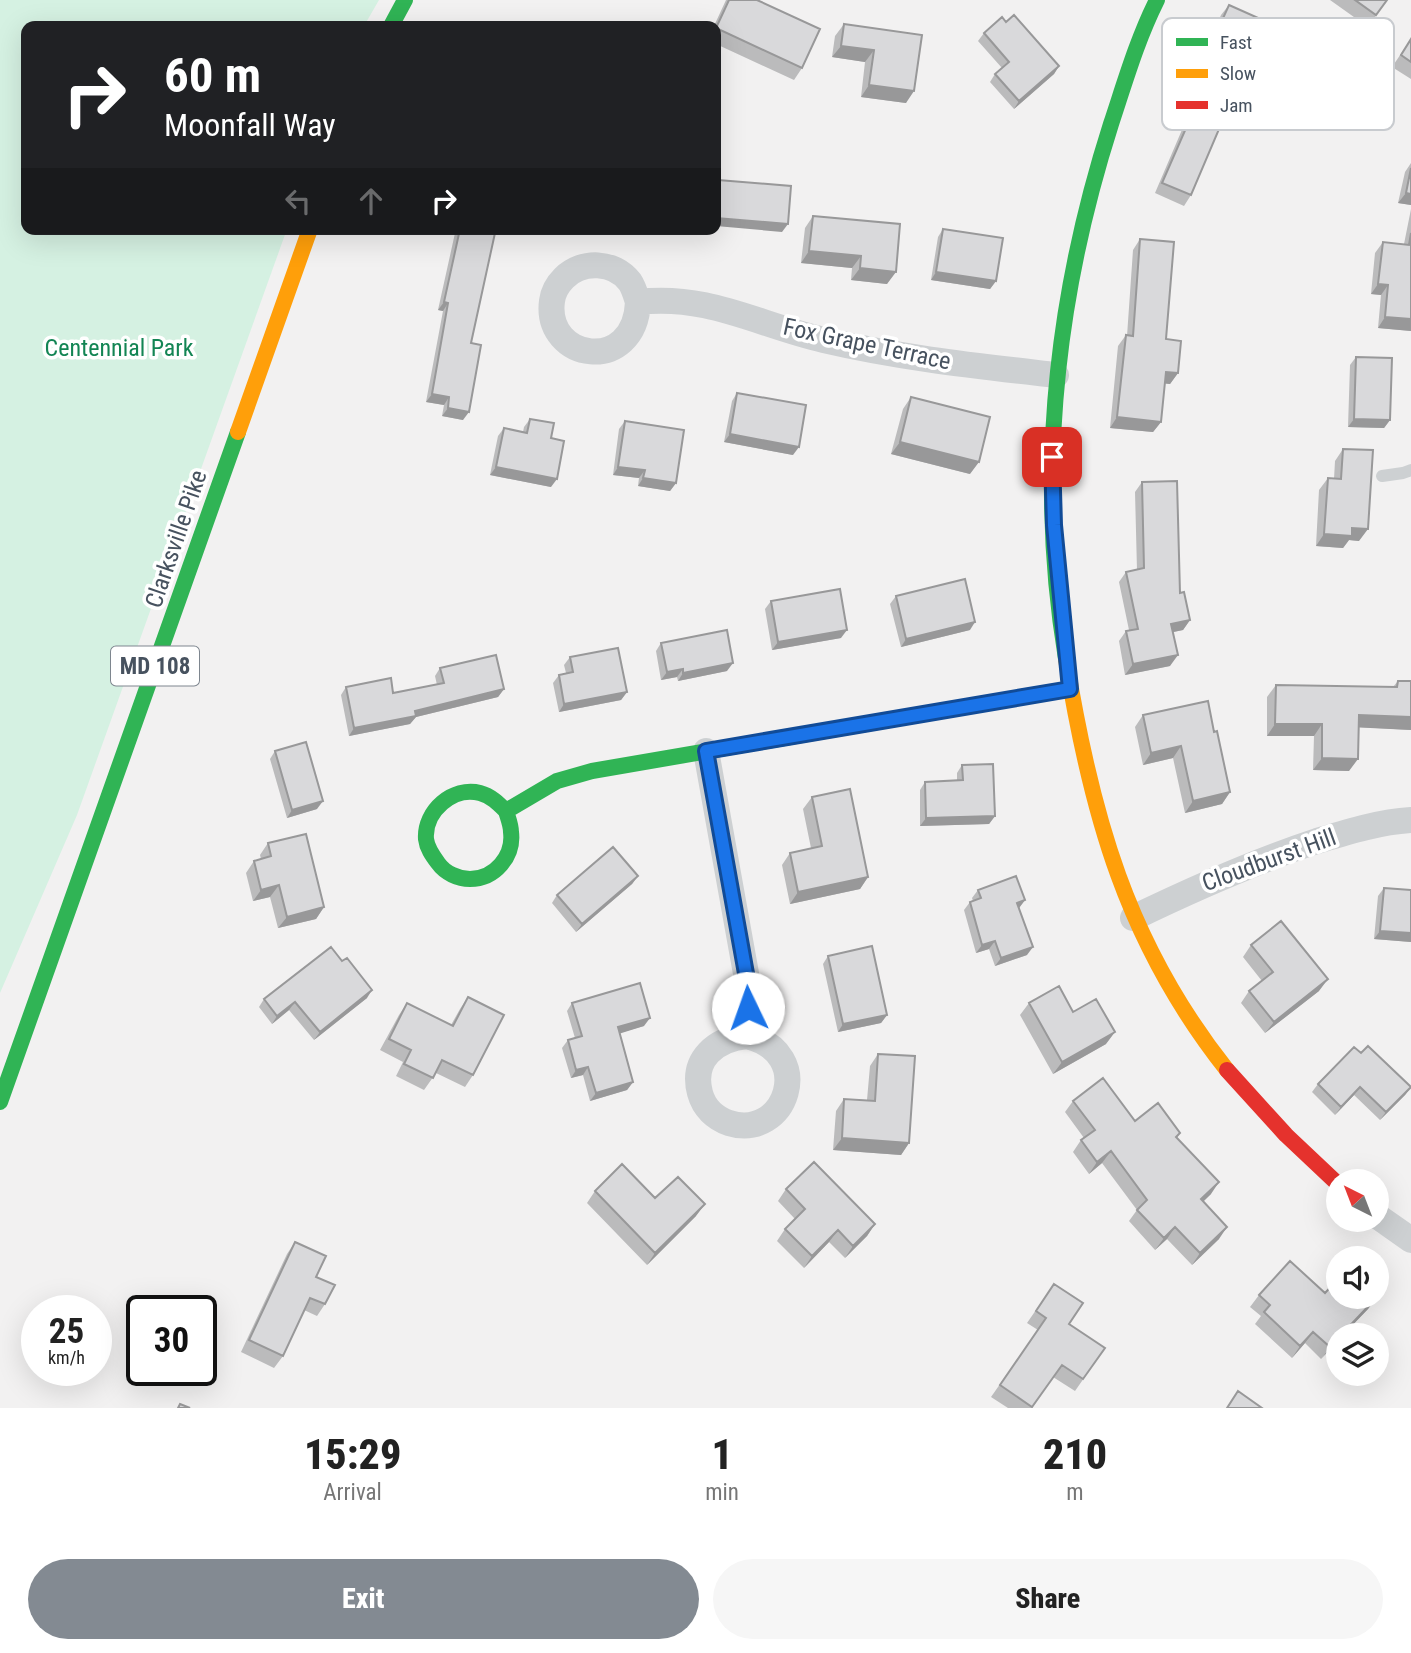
<!DOCTYPE html>
<style>
:root{--surface:#fff;--page:#f6f6f6;--text:#222;--muted:#767676;--accent:#838a92}
body{margin:0;font-family:"Roboto Condensed",sans-serif;background:var(--page);color:var(--text);height:100vh;display:flex;flex-direction:column;font-size:26px;white-space:nowrap}
*{box-sizing:border-box;margin:0}
p{font-size:23px;color:var(--muted)}
.icon{flex:none;width:38px;height:38px;fill:none;stroke:currentColor;stroke-width:2;stroke-linecap:round;stroke-linejoin:round}
.map{position:relative;height:1408px;overflow:hidden}
.drawer{display:flex;flex-direction:column;background:var(--surface);flex:1}
.drawer>*{flex:none}
.banner{position:absolute;left:21px;top:21px;width:700px;height:214px;border-radius:14px;box-shadow:0 7px 28px #0002;background:#202124;color:#fff;overflow:hidden}
.needle{width:46px;rotate:318deg}
.buttons{position:absolute;left:1326px;top:1169px;display:grid;gap:14px}
.buttons a{display:grid;place-items:center;width:63px;height:63px;border-radius:50%;background:var(--surface);box-shadow:0 7px 28px #0002;font-size:35px}
.speed{position:absolute;left:21px;top:1295px;display:flex;gap:14px;font-size:35px;font-weight:700;text-align:center}
.speed>*{display:grid;place-content:center;width:91px;height:91px;border-radius:50%;background:var(--surface);box-shadow:0 7px 28px #0002;line-height:1}
.speed small{font-size:18px;font-weight:400}
.speed .limit{border:4px solid #111;border-radius:10px;background:#fff;color:#111}
.pin{position:absolute;display:grid;place-items:center;width:60px;height:60px;color:#fff;margin:-30px;border-radius:14px;box-shadow:0 4px 10px #0006}
.me{position:absolute;width:77px;margin:-38px;rotate:357deg;stroke-linejoin:round;filter:drop-shadow(0 0 5px #0008)}
.turn{display:flex;align-items:center;gap:24px;height:147px;padding:0 28px;font-size:32px}
.turn .icon{width:91px;height:91px;stroke-width:2.5}
.turn b{display:block;font-size:49px;line-height:60px}
.lanes{display:flex;align-items:center;height:66px;padding:0 28px;background:#0003;justify-content:center;gap:35px;direction:ltr}
.lanes .off{opacity:.35}
.eta{display:flex;justify-content:space-evenly;align-items:center;height:119px;text-align:center}
.eta b{font-size:42px;font-weight:800;line-height:49px}
.button{display:flex;gap:14px;margin-top:auto;padding:14px 28px}
.button a{flex:1;height:80px;border-radius:42px;background:var(--accent);color:#fff;font-size:28px;font-weight:800;line-height:80px;text-align:center}
.button a+a{background:var(--page);color:var(--text)}
.map>svg:first-child{display:block}
.green{fill:#d5f1e2}
.lines{fill:none;stroke-linecap:round;stroke-linejoin:round}
.lane{stroke:#cdd0d2;stroke-width:12}
.street{stroke:#cdd0d2;stroke-width:26}
.fast{stroke:#30b455;stroke-width:16}
.slow{stroke:#ff9f0a;stroke-width:16}
.jam{stroke:#e5322d;stroke-width:16}
.wall{fill:#bbbbbc}
.shaded-wall{fill:#989899}
.building{fill:#d9d9db;stroke:#989899;stroke-width:2}
.route-casing{stroke:#114b97;stroke-width:18}
.route{stroke:#1a73e8;stroke-width:12}
.labels{text-anchor:middle;stroke-width:7;stroke-linejoin:round;paint-order:stroke}
.shield{fill:#fff;stroke:#7e868f;stroke-width:2}
.shield-label{font-size:23px;font-weight:bold;fill:#47525f}
.street-label{font-size:24px;fill:#47525f;stroke:#fff}
.park-label{font-size:24px;fill:#138554;stroke:#fff}
.key{fill:#fff;stroke:#c8cbcf;stroke-width:2}
.key-label{font-size:19px;fill:#47525f}
</style>
<div class="map">
<svg width="1411" height="1408" viewBox="0 0 1411 1408">
<rect width="100%" height="100%" fill="#f2f1f1"/>
<path class="green" d="M0,0h379l-15,26h-338v203h261l-210,586 -77,178z"/>
<g class="lines">
<path class="lane" d="M1382,476l21,-3 8,-3"/>
<path class="street" d="M638,302c-3,73 -94,59 -86,-1 1,-8 6,-17 12,-23 18,-18 50,-17 66,4 4,6 6,14 8,20 72,-8 120,23 186,38 77,18 154,26 232,35
M706,751l41,228v57c-31,3 -56,23 -47,57 4,15 15,25 29,30 57,18 88,-70 18,-87
M1133,918c60,-29 120,-56 184,-77 30,-9 62,-19 94,-21
M1377,1216l34,24"/>
<path class="fast" d="M391,26l14,-26
M1066,659c-30,-182 -11,-360 45,-535 14,-42 26,-84 46,-124
M506,811c2,7 5,14 5,21 3,24 -16,47 -41,47 -12,0 -25,-6 -32,-16 -6,-8 -11,-15 -12,-24 -2,-28 27,-53 54,-46 11,3 18,10 26,18l51,-30 35,-10 198,-34
M0,1102l238,-670"/>
<path class="slow" d="M238,432l72,-203
M1066,659c25,155 61,285 161,411
M790,737l280,-48"/>
<path class="jam" d="M1227,1070l59,65 53,50"/>
</g>
<path class="wall" d="M726,0h31l45,68 -8,12 -78,-36v-18h-2z
M1330,0h57l-19,27z
M1229,5l-38,190 -7,11 -29,-13 38,-89 -9,-4 37,-85z
M1006,22l53,44 -5,8 -40,35 -24,-27 5,-8 7,-6 -24,-27 6,-8z
M844,24l78,11 -16,68 -45,-6 4,-35 -33,-5 3,-21z
M1411,39v40l-19,-12z
M1411,163v42l-13,-2 7,-31z
M1411,209v122l-33,-3 3,-33 -10,-1 4,-41 8,-11 21,2z
M813,216l87,8 -13,60 -36,-4 1,-12 -51,-5 4,-35z
M458,229h21l-8,114 -8,77 -21,-4 2,-11 -18,-3 17,-91 -5,-1 17,-77z
M943,229l53,52 -6,8 -59,-9 7,-43z
M1140,239l26,100 12,34 -8,11 -5,-1 -4,39 -8,10 -43,-4 8,-82 8,-11 1,1 6,-86z
M1356,357l34,63 -6,8 -36,-1 2,-62z
M737,393l56,62 -69,-13 8,-41z
M911,397l59,77 -79,-20 12,-45z
M530,419l21,19v49l-61,-12 8,-39 6,-8 19,4 1,-5z
M625,421l51,62 -6,8 -32,-5 1,-8 -26,-3 6,-46z
M1343,449l16,92 -10,-1 -6,8 -27,-2 3,-56 9,-12 6,1 1,-18z
M1142,482l48,138 -7,10 -10,2 -3,34 -45,9 -6,-34 7,-10 3,-1 -10,-48 7,-10 11,-2 -2,-78z
M896,596l74,34 -69,17 -11,-43z
M771,601l70,37 -69,12 -7,-41z
M661,643l66,28 -49,10 -1,-4 -16,3 -5,-29z
M570,657l57,35 -6,8 -62,12 -6,-29 6,-8 7,-2 -2,-8z
M440,668l64,21 -6,8 -82,20 -6,7 -61,12 -8,-41 5,-8 47,6 44,-8 -2,-9z
M1398,681l13,49 -53,-3 -9,44 -36,-1 1,-34h-47v-39l9,-12 117,2z
M1143,715l71,17 16,60 -8,12 -37,9 -12,-55 -30,7 -8,-38z
M275,751l42,58 -30,9 -17,-59z
M962,765l33,51 -6,8 -69,2v-36l5,-8 32,-1v-8z
M812,797l56,80 -8,12 -70,15 -8,-39 8,-12 21,-5 -8,-39z
M268,843l56,64 -8,12 -38,9 -8,-31 -17,4 -7,-28 8,-12 7,-2 -1,-4z
M638,876l-6,8 -56,48 -24,-29 5,-8z
M1384,888l27,2v52l-37,-3 4,-43z
M978,890l47,10 -6,8 8,47 -32,11 -6,-17 -13,4 -12,-43 6,-8 3,-1 -1,-3z
M1251,945l68,46 -54,42 -24,-30 8,-12 13,-10 -19,-24z
M828,956l59,59 -6,8 -43,9 -15,-68z
M342,961l25,37 -53,42 -25,-30 -17,14 -13,-17 5,-8z
M468,997l5,78 -8,12 -29,-14 -12,17 -28,-14 7,-14 -23,-12 19,-35 8,-12 44,22 9,-16z
M572,1003l72,23 -25,7 14,49 -6,8 -37,11 -7,-26 -12,3 -9,-30 6,-8 7,-2 -8,-27z
M1029,1003l77,41 -53,30 -33,-59z
M1361,1053l50,34 -6,8 -25,25 -26,-25 -19,20 -23,-23 6,-8z
M878,1054l31,89 -8,12 -68,-5 3,-39 8,-12 23,1 3,-34z
M1073,1101l62,20 45,12 -3,5 34,56 -8,8 16,37 -27,26 -25,-26 -12,11 -26,-29 8,-11 -35,-47 -13,11 -16,-22 8,-12 3,-2 -19,-26z
M786,1189l89,35 -8,12 -22,22 -16,-16 -25,26 -27,-27 8,-12 10,-10 -17,-18z
M595,1191l60,7 41,18 -49,49 -60,-62z
M295,1242l21,35 9,27 -8,12 -13,-6 -21,46 -9,12 -33,-16 46,-98z
M1054,1284l15,40 36,24 -30,43 -22,-14 -21,31h-24l-17,-11 47,-67 -11,-7z
M1325,1293l52,4 -9,12 -25,26h-4l-18,24 -16,-16 -13,15 -37,-34 6,-8 -11,-9 9,-12z"/>
<path class="shaded-wall" d="M841,46l33,4 -9,12 -33,-5z
M1059,66l-5,8 -40,35 5,-8z
M869,85l45,6 -8,12 -45,-6z
M1406,193l5,1v11l-13,-2z
M716,218l72,6 -6,8 -66,-6z
M809,251l52,5 -9,12 -51,-5z
M860,268l36,4 -9,12 -36,-4z
M936,272l60,9 -6,8 -59,-9z
M1378,284l10,1 -7,10 -10,-1z
M444,302l4,1 -5,8 -5,-1z
M1385,317l26,2v12l-33,-3z
M1166,372l12,1 -8,11 -12,-1z
M432,394l17,3 -5,8 -18,-3z
M448,408l21,4 -6,8 -21,-4z
M1117,417l44,5 -8,10 -43,-4z
M1354,419l36,1 -6,8 -36,-1z
M730,434l69,13 -6,8 -69,-13z
M900,442l79,20 -9,12 -79,-20z
M496,467l61,12 -6,8 -61,-12z
M618,467l27,3 -6,8 -26,-3z
M643,478l33,5 -6,8 -32,-5z
M1352,528l16,1 -9,12 -10,-1 -6,8 -27,-2 8,-12z
M1190,620l-7,10 -19,4 7,-10z
M975,622l-5,8 -69,17 5,-8z
M847,630l-6,8 -69,12 6,-8z
M1178,655l-8,11 -45,9 8,-11z
M733,663l-6,8 -49,10 5,-8z
M683,669l-6,8 -16,3 6,-8z
M504,689l-6,8 -82,20 -6,7 -61,12 5,-8 61,-17z
M627,692l-6,8 -62,12 5,-8z
M1359,715l52,2v13l-61,-3z
M1275,724h47l-8,12h-47z
M1181,746l-8,12 -30,7 8,-12z
M1322,758l36,1 -9,12 -36,-1z
M1230,792l-8,12 -37,9 8,-12z
M323,801l-6,8 -30,9 5,-8z
M995,816l-6,8 -69,2 6,-8z
M638,876l-6,8 -56,48 6,-8z
M868,877l-8,12 -70,15 8,-12z
M279,885l-9,12 -17,4 8,-11z
M1025,900l-6,8 -2,-5z
M324,907l-8,12 -38,9 9,-11z
M1380,931l31,2v9l-37,-3z
M995,941l-6,8 -13,4 6,-8z
M1033,947l-6,8 -32,11 6,-8z
M1328,979l-9,12 -54,42 9,-11z
M372,990l-5,8 -53,42 6,-8z
M295,1002l-6,8 -17,14 5,-8z
M887,1015l-6,8 -43,9 5,-8z
M650,1018l-6,8 -32,10 6,-9z
M1115,1032l-9,12 -53,30 9,-12z
M588,1067l-5,8 -12,3 5,-8z
M633,1082l-6,8 -37,11 6,-8z
M1360,1087l-6,8 -19,20 6,-8z
M1411,1087l-6,8 -25,25 6,-8z
M842,1138l67,5 -8,12 -68,-5z
M1111,1151l-9,12 -13,11 8,-12z
M1219,1182l-8,12 -18,17 8,-12z
M705,1204l-9,12 -49,49 8,-12z
M875,1224l-8,12 -22,22 8,-12z
M1175,1227l-8,12 -12,11 9,-12z
M1227,1227l-8,12 -27,26 8,-12z
M838,1230l-9,12 -25,26 8,-12z
M1377,1297l-9,12 -25,26h-2z
M1313,1332l-8,11 -13,15 8,-12z
M1339,1337v3l-18,19 9,-12z"/>
<path class="building" d="M729,0h28l63,29 -18,39 -86,-40z
M1355,0h32l-11,15z
M1229,5l36,16 -74,174 -29,-12 39,-89 -10,-5z
M1014,15l45,51 -40,35 -24,-27 14,-12 -25,-29 18,-16 4,5z
M844,24l78,11 -8,56 -45,-6 5,-35 -33,-4z
M1411,39v23l-10,-7z
M1411,168v26l-5,-1z
M718,180l73,6 -3,38 -72,-6z
M813,216l87,8 -4,48 -36,-4 1,-12 -52,-5z
M460,229h19l16,4 -24,110 10,2 -12,67 -21,-4 1,-11 -17,-3 16,-91 -4,-1z
M943,229l60,9 -7,43 -60,-9z
M1411,233v86l-26,-2 3,-32 -10,-1 5,-42 26,3z
M1140,239l34,3 -8,97 15,2 -3,32 -12,-1 -5,50 -44,-5 9,-82 7,1z
M1356,357l36,1 -2,62 -36,-1z
M737,393l69,12 -7,42 -69,-13z
M911,397l79,20 -11,45 -79,-20z
M530,419l24,4 -3,15 13,3 -7,38 -61,-12 8,-39 23,5z
M625,421l59,9 -8,53 -33,-5 2,-8 -27,-3z
M1343,449l30,1 -5,79 -16,-1v8l-28,-2 4,-56 13,1z
M1177,481l3,112 4,-1 6,28 -19,4 7,31 -45,9 -7,-33 12,-2 -12,-57 18,-4 -2,-86z
M965,579l10,43 -69,17 -10,-43z
M840,589l7,41 -69,12 -7,-41z
M727,630l6,33 -50,10v-4l-16,3 -6,-29z
M618,648l9,44 -63,12 -5,-29 14,-3 -3,-15z
M496,655l8,34 -89,22 1,5 -62,12 -8,-41 45,-9 2,15 51,-10 -4,-15z
M1398,681h13v36l-52,-2 -1,44 -36,-1v-34h-47l1,-39 121,2z
M1208,701l6,31 3,-1 13,61 -37,9 -12,-55 -30,7 -8,-38z
M306,742l17,59 -31,9 -17,-59z
M993,764l2,52 -69,2 -1,-36 38,-2 -1,-15z
M850,789l18,88 -70,15 -8,-39 32,-7 -10,-49z
M306,834l18,73 -37,10 -8,-32 -18,5 -7,-29 17,-5 -3,-13z
M613,847l25,29 -56,48 -25,-29z
M1016,876l9,24 -8,3 16,44 -32,11 -6,-17 -13,4 -12,-43 11,-4 -3,-8z
M1384,888l27,2v43l-31,-2z
M1281,921l47,58 -54,43 -25,-31 24,-19 -22,-27z
M872,946l15,69 -44,9 -15,-68z
M331,947l11,14 5,-3 25,32 -52,42 -25,-30 -18,14 -13,-17z
M640,983l10,35 -32,9 15,55 -37,11 -8,-26 -12,3 -8,-30 14,-4 -10,-33z
M1059,986l14,26 23,-13 19,33 -53,30 -33,-59z
M468,997l36,18 -31,60 -31,-15 -9,18 -29,-14 7,-14 -22,-11 18,-36 46,23z
M1368,1046l43,41 -25,25 -26,-25 -19,20 -23,-23 36,-37 7,6z
M878,1054l37,2 -6,87 -67,-5 2,-39 31,2z
M1103,1078l32,43 23,-18 22,30 -4,4 43,45 -18,17 26,28 -27,26 -25,-26 -11,11 -27,-28 10,-10 -36,-49 -14,11 -16,-22 14,-10 -22,-29z
M814,1162l61,62 -22,22 -15,-16 -26,26 -27,-27 20,-20 -19,-20z
M622,1164l33,34 23,-21 27,27 -50,49 -60,-62z
M295,1242l31,14 -10,21 19,8 -10,19 -15,-6 -27,58 -34,-16z
M1290,1261l35,32 14,-15v19h38l-36,38h-2v2l-9,10 -17,-15 -13,14 -36,-34 6,-7 -11,-10z
M1054,1284l29,19 -14,21 36,24 -22,31 -21,-14 -30,42 -32,-22 46,-67 -10,-7z
M1238,1391l24,17h-35z
M180,1404l10,4h-12z"/>
<g class="lines">
<defs>
<path id="route" d="M748,1008l-1,-29 -41,-228 364,-62 -16,-164 -2,-68"/>
</defs>
<use href="#route" class="route-casing"/>
<use href="#route" class="route"/>
</g>
<g class="labels">
<rect class="shield" x="111" y="646.5" width="88" height="39" rx="5"/>
<g class="shield-label">
<text x="155" y="674">MD 108</text>
</g>
<g class="street-label">
<text transform="translate(867 344) rotate(12)" y="8">Fox Grape Terrace</text>
<text transform="translate(176 539) rotate(-71)" y="8">Clarksville Pike</text>
<text transform="translate(1269 860) rotate(-20)" y="8">Cloudburst Hill</text>
</g>
<g class="park-label">
<text x="119" y="356">Centennial Park</text>
</g>
</g>
<rect x="1162" y="18" width="232" height="112" rx="10" class="key"/>
<rect x="1176" y="38" width="32" height="8" fill="#30b455"/>
<rect x="1176" y="69" width="32" height="9" fill="#ff9f0a"/>
<rect x="1176" y="101" width="32" height="8" fill="#e5322d"/>
<g class="key-label">
<text x="1220" y="49">Fast</text>
<text x="1220" y="80">Slow</text>
<text x="1220" y="112">Jam</text>
</g>
</svg>
<div class="buttons">
<a><svg class="needle" viewBox="-14 -14 28 28"><path d="M0-13l5 13h-10z" fill="#e53935"/><path d="M0 13l5-13h-10z" fill="#767676"/></svg></a>
<a><svg class="icon" aria-label="sound" viewBox="0 0 24 24"><path d="M4 9h4l5-4v14l-5-4H4zM17 9q2 3 0 6"/></svg></a>
<a><svg class="icon" aria-label="layers" viewBox="0 0 24 24"><path d="M12 4l9 5-9 5-9-5zM3 14l9 5 9-5"/></svg></a>
</div>
<div class="speed"><div>25<small>km/h</small></div><div class="limit">30</div></div>
<div class="pin" style="left:1052px;top:457px;background:#d93025"><svg class="icon" aria-label="arrive" viewBox="0 0 24 24"><path d="M6 21V4h12l-3 4 3 4H6"/></svg></div>
<svg class="me" style="left:748px;top:1008px" viewBox="-20 -20 40 40"><circle r="19" fill="#fff"/><path d="M0-13L10 11 0 6-10 11z" fill="#1a73e8"/></svg>
<div class="banner">
<div class="turn"><svg class="icon" aria-label="right" viewBox="0 0 24 24"><path d="M7 20v-9h11M14 6l5 5-5 5"/></svg><div><b>60 m</b>Moonfall Way</div></div>
<div class="lanes"><svg class="icon off" aria-label="left" viewBox="0 0 24 24"><path d="M17 20v-9H6M10 6l-5 5 5 5"/></svg><svg class="icon off" aria-label="ahead" viewBox="0 0 24 24"><path d="M12 20V5M6 11l6-6 6 6"/></svg><svg class="icon" aria-label="right" viewBox="0 0 24 24"><path d="M7 20v-9h11M14 6l5 5-5 5"/></svg></div>
</div>
</div>
<section class="drawer">
<div class="eta">
<div><b>15:29</b><p>Arrival</p></div>
<div><b>1</b><p>min</p></div>
<div><b>210</b><p>m</p></div>
</div>
<div class="button"><a>Exit</a><a>Share</a></div>
</section>
